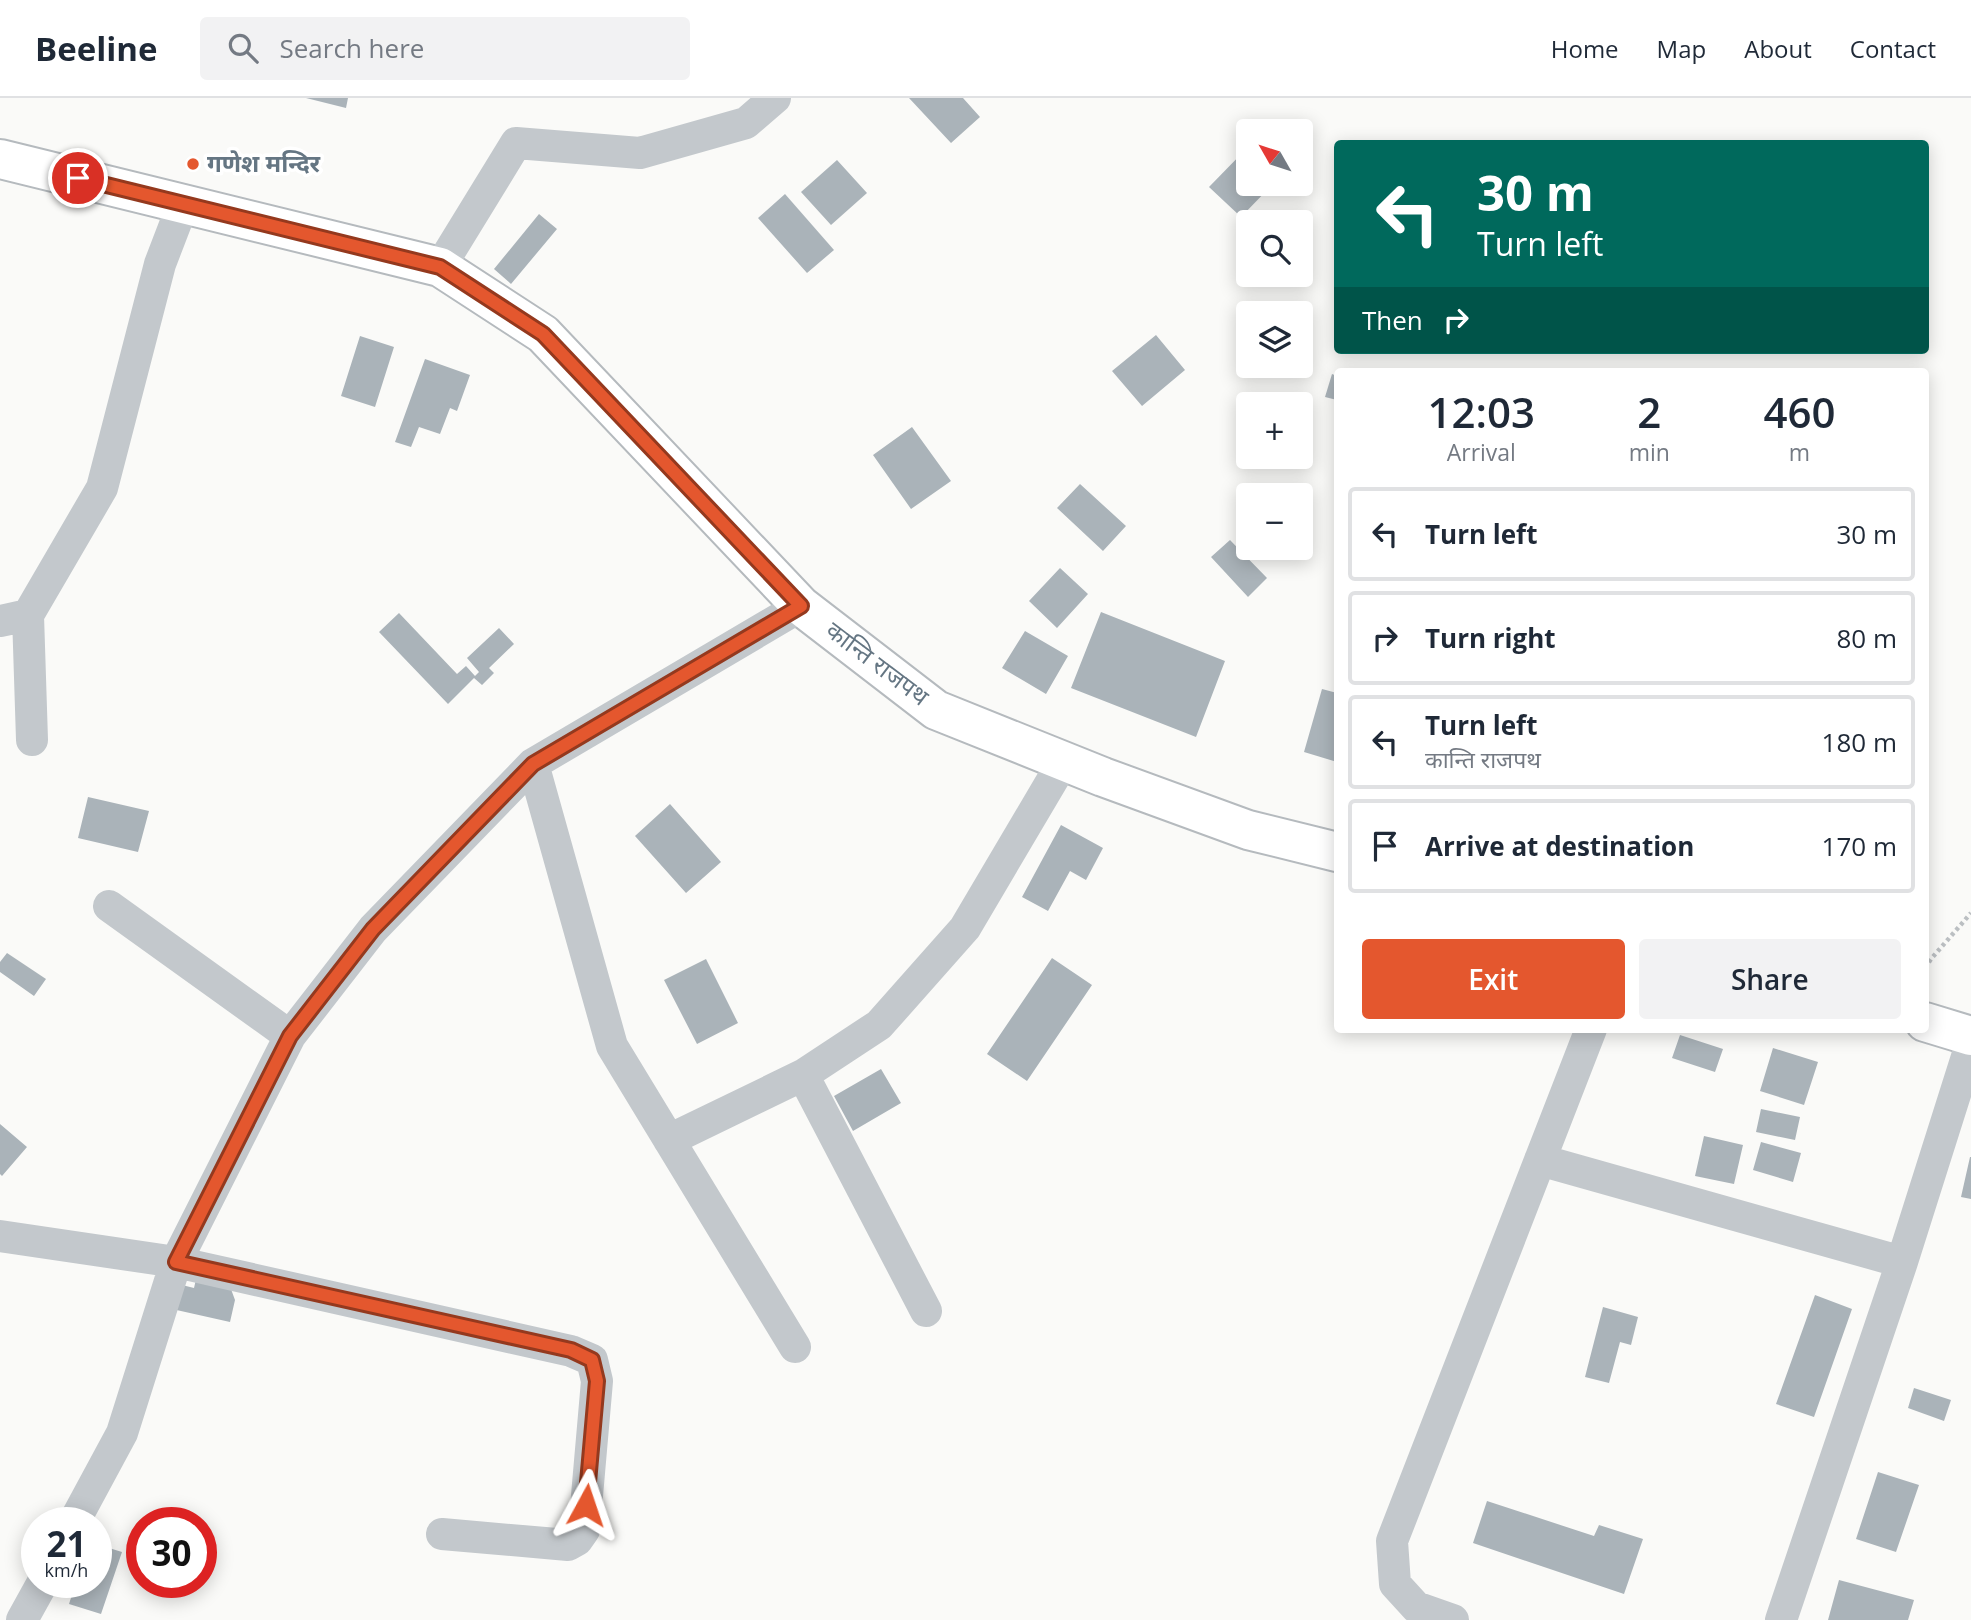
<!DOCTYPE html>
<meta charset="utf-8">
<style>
:root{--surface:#fff;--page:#f2f2f3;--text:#1f2937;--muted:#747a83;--line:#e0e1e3;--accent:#e4572e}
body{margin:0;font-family:"Open Sans","Noto Sans Devanagari",sans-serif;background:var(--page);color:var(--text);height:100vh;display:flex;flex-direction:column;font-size:26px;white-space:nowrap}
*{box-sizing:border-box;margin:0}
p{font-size:23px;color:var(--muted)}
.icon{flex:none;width:38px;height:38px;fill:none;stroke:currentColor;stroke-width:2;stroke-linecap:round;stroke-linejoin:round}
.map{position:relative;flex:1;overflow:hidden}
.side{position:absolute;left:1334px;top:270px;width:595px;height:665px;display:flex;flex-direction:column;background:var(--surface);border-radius:7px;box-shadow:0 4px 18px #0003}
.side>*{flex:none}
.banner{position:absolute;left:1334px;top:42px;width:595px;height:214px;border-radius:7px;box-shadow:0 4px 18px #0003;background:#00695c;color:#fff;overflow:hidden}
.needle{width:46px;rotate:309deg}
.fabs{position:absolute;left:1236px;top:21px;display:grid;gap:14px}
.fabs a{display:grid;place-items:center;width:77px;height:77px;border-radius:7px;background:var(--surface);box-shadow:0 4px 18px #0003;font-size:35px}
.speed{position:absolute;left:21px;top:1409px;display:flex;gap:14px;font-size:35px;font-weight:700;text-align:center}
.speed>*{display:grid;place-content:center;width:91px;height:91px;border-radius:50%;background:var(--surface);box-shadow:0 4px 18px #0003;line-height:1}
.speed small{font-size:18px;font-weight:400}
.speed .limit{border:10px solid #d22;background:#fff;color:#111}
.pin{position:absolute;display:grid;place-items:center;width:60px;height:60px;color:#fff;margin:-30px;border:4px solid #fff;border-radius:50%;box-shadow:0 2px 7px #0007}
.me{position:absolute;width:77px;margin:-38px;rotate:5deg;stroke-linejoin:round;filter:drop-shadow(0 0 5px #0008)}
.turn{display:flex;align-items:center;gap:24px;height:147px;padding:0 28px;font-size:32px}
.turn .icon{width:91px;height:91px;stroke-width:2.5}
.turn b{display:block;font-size:49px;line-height:60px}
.then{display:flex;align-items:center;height:66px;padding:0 28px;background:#0003;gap:14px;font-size:26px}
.eta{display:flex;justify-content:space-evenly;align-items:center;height:119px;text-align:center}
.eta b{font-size:42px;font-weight:600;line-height:49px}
.action{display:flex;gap:14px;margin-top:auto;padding:14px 28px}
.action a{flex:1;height:80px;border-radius:7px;background:var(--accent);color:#fff;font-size:28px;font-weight:600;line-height:80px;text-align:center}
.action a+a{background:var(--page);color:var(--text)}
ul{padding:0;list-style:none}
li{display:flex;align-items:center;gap:21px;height:94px;margin:0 14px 10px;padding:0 14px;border:4px solid var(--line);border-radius:7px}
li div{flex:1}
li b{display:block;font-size:26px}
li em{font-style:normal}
header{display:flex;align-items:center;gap:42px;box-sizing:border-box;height:98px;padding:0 35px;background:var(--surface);border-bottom:2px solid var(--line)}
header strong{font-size:33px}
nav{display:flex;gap:38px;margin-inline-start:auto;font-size:24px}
.search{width:490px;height:63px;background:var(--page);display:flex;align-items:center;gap:18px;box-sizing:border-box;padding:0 24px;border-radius:7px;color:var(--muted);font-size:26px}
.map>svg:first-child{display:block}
.building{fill:#aab3b9}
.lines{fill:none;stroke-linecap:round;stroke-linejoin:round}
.primary-casing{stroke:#b5babe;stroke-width:42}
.path{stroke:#bbbfc2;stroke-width:4.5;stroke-dasharray:3.5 3.5;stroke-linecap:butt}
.street{stroke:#c3c8cc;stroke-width:32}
.primary{stroke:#fff;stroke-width:38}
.route-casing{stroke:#94391e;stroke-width:18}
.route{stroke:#e4572e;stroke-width:12}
.poi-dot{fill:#e4572e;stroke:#fff;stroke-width:2.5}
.labels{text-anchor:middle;stroke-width:7;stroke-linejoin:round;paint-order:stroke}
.poi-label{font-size:24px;font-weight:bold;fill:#657683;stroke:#fff;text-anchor:start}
.street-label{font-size:24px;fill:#657683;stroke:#fff}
</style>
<header>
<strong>Beeline</strong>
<div class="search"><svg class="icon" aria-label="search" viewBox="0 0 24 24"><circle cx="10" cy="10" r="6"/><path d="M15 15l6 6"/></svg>Search here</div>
<nav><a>Home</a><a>Map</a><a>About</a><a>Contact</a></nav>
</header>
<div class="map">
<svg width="1971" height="1522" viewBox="0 0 1971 1522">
<rect width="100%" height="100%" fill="#fafaf8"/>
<path class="building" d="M306,0h42l-2,10z
M909,0h54l17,19 -29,26z
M1248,49v37h25l-32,33 -32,-30z
M837,62l30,33 -36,32 -30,-33z
M785,96l49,56 -27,23 -49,-55z
M539,116l18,15 -46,55 -17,-15z
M1156,237l29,35 -43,36 -30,-35z
M360,238l34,11 -19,60 -34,-11z
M425,261l45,16 -13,36 -7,-3 -10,26 -21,-7 -8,20 -16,-5z
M1332,276l5,2v24l-12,-3z
M912,329l39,54 -40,28 -38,-54z
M1080,386l46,42 -23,25 -46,-43z
M1230,442l37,38 -19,19 -37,-40z
M1060,470l28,26 -31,34 -28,-27z
M1101,514l124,49 -29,76 -125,-49z
M399,515l58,61 9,-8 9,10 4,-4 -12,-14 32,-30 15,16 -25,24 5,5 -12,12 -8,-7 -26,26 -69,-72z
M1025,533l43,25 -22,38 -44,-26z
M1322,591l15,4v69l-33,-10z
M88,699l61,14 -11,41 -60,-14z
M670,706l51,58 -35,31 -51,-57z
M1061,727l42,23 -17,32 -16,-9 -22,40 -26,-14z
M7,855l39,26 -12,17 -34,-24v-10z
M1052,860l40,27 -65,96 -40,-27z
M706,861l32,64 -41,21 -33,-64z
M1680,937l43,14 -8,23 -43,-14z
M1773,950l45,14 -14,43 -44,-14z
M881,971l20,34 -48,28 -19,-35z
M1761,1011l39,8 -5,23 -39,-8z
M0,1026l27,23 -25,29 -2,-2z
M1704,1038l39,9 -9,39 -39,-8z
M1761,1044l40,11 -8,29 -40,-12z
M1970,1059h1v42l-10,-2z
M197,1177l31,6 7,19 -5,22 -58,-13 6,-25 16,4z
M1815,1197l37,14 -38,108 -38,-13z
M1603,1209l35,10 -7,28 -11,-3 -11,41 -24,-6z
M1914,1290l37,12 -7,21 -36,-13z
M1878,1374l41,13 -23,67 -40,-13z
M1487,1403l107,35 5,-11 44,14 -19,55 -151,-51z
M96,1446l26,8 -21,62 -32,-10 7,-22h20z
M1839,1482l75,20 -6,20h-80z"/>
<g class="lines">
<defs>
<path id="primary" d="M0,61l440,108 103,67 258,272 135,104 167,67 145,53 89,22
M1925,924l46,14"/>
</defs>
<use href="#primary" class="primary-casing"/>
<path class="path" d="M1925,870l6,-9 40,-46"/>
<path class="street" d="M440,169l76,-124 124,10 106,-30 29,-25
M0,523l28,-6
M32,642l-4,-125 74,-127 58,-224 23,-60
M533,666l79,282 183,301
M109,808l181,130
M803,977l76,-50 86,-97 98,-166
M669,1042l134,-65 123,236
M1540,1062l362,102
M0,1138l176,26 395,89 21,9 5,21 -13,149 -7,10 -9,5 -126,-11
M74,1424l48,-89 54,-171 114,-226 83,-107 160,-165 268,-158
M22,1522l21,-38
M1453,1522l-37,-13 -21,-23 -3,-43 199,-512
M1781,1522l121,-358 69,-218"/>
<use href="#primary" class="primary"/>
</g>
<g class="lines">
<defs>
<path id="route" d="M78,80l362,89 103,67 258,272 -268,158 -160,165 -83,107 -114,226 395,88 21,10 5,21 -11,124"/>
</defs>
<use href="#route" class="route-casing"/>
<use href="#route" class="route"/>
</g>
<circle class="poi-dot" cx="193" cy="66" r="7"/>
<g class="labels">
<g class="poi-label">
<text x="207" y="74">गणेश मन्दिर</text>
</g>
<g class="street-label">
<text transform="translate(877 566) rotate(37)" y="8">कान्ति राजपथ</text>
</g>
</g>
</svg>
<div class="fabs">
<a><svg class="needle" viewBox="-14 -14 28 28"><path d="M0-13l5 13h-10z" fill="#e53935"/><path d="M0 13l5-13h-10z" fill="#747a83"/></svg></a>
<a><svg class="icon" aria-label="search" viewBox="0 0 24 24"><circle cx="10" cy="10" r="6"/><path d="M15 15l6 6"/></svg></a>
<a><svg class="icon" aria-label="layers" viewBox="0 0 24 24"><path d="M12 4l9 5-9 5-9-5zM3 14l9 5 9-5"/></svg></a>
<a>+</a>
<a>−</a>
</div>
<div class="speed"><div>21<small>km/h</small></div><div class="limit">30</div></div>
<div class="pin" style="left:78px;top:80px;background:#d93025"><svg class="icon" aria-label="arrive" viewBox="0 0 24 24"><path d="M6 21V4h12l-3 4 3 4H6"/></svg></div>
<svg class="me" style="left:586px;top:1407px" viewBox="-20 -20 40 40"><path d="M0-17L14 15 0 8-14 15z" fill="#e4572e" stroke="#fff" stroke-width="4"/></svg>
<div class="banner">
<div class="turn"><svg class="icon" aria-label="left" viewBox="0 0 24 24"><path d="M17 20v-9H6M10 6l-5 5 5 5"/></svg><div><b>30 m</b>Turn left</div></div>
<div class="then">Then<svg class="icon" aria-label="right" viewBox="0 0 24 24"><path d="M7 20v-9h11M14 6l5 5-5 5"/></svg></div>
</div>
<section class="side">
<div class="eta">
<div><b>12:03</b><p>Arrival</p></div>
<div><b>2</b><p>min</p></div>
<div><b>460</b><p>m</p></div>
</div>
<ul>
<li><svg class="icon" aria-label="left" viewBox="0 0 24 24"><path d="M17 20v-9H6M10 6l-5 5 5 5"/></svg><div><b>Turn left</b></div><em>30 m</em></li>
<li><svg class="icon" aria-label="right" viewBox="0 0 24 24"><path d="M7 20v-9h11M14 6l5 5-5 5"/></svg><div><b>Turn right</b></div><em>80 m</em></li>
<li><svg class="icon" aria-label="left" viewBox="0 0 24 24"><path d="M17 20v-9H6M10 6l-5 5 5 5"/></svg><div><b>Turn left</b><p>कान्ति राजपथ</p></div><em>180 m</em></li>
<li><svg class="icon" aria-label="arrive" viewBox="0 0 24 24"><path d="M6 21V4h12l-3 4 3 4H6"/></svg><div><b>Arrive at destination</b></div><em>170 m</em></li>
</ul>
<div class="action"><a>Exit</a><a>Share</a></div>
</section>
</div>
